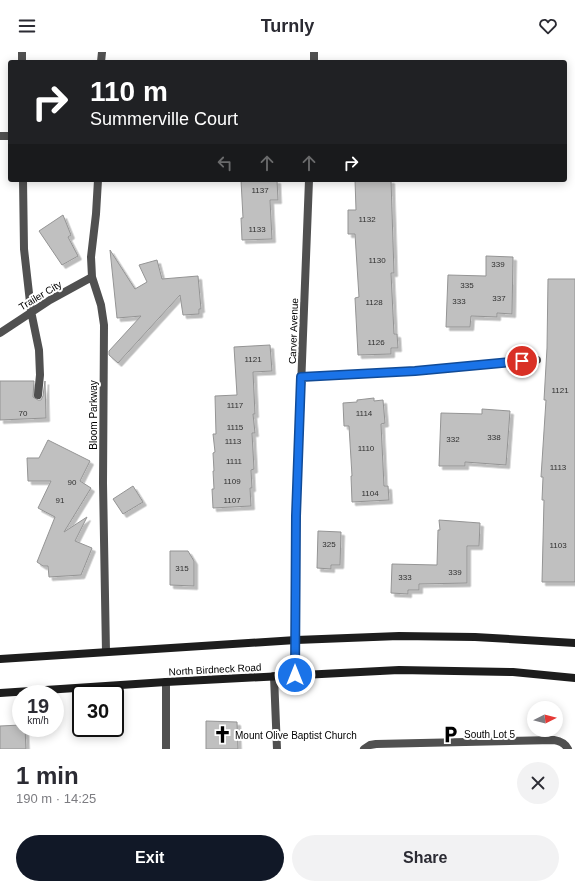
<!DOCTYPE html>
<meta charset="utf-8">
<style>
:root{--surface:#fff;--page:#f2f2f3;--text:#2b2b33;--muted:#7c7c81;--accent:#111827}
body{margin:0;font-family:Arial,sans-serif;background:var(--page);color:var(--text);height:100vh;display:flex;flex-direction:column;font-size:15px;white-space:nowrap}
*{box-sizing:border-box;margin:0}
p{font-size:13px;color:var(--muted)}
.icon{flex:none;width:22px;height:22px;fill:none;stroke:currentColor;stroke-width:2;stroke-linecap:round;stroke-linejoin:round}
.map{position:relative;height:697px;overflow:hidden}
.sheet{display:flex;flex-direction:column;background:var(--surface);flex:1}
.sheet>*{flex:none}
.hud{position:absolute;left:8px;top:8px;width:559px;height:122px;border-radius:4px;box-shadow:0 2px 10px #0003;background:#202124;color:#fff;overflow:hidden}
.needle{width:26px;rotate:84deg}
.fabs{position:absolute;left:527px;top:649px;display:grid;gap:8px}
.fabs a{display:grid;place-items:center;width:36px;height:36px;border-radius:50%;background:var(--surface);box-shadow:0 2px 10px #0003;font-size:20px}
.speed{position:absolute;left:12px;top:633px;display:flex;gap:8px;font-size:20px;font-weight:700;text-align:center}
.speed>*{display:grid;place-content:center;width:52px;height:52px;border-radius:50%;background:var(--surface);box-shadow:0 2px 10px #0003;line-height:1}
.speed small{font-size:10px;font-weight:400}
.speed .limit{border:2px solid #111;border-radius:6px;background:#fff;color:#111}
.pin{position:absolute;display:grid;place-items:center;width:34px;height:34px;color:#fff;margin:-17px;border:2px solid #fff;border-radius:50%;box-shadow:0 1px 4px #0007}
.me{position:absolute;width:44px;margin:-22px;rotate:0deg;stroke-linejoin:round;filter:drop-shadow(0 0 3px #0008)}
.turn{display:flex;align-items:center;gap:14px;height:84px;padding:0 16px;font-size:18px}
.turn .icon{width:52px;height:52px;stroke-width:2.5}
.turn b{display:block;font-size:28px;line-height:34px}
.lanes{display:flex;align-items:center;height:38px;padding:0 16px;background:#0003;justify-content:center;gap:20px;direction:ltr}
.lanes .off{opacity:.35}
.round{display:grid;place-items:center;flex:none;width:42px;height:42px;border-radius:21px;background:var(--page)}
.summary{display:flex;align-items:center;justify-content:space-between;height:68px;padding:0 16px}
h1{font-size:24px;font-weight:700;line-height:30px}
.cta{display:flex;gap:8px;margin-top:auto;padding:8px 16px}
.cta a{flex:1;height:46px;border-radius:24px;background:var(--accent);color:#fff;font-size:16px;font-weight:700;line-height:46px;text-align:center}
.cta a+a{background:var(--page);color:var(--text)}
header{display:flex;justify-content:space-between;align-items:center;height:52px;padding:0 16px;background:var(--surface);font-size:18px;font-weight:700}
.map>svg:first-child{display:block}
.building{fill:#c0c0c0;stroke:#949494;filter:url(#shadow)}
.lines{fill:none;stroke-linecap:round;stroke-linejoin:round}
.service{stroke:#505050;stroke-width:8}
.minor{stroke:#505050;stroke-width:8}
.secondary{stroke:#1d1d1d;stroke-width:8}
.route-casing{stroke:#114b97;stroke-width:10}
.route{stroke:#1a73e8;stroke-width:7}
.labels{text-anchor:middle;stroke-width:4;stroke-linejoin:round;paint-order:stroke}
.number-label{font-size:8px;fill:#303030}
.street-label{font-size:10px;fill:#000;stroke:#fff}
.poi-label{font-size:10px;fill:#000;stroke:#fff;text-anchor:start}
</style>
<header><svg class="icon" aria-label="menu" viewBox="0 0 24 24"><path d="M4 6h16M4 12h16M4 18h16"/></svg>Turnly<svg class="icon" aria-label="heart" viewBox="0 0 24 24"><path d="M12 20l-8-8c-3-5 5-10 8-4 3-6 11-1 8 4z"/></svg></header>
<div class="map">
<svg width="575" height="697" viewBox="0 0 575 697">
<defs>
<filter id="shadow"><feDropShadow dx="3.5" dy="3.5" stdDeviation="0" flood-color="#0004"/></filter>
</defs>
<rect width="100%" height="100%" fill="#fff"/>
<path class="building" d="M241,128h36l1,20h-8l2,39 -30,1 -1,-22h2z
M355,128h36l3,93h-3l3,61h3l1,14h-7v6l-33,1 -3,-57 4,-1 -4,-63h-7v-24h8z
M63,163l8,20 -3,2 10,19 -16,9 -23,-34z
M110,198l25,39 12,-7 -8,-17 18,-5 5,19 36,-3 3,33h-2v5l-16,1 -3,-20 -62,68 -9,-8v-4l32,-35 -24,2z
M486,204l27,1 -1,57 -15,-1v4l-26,-1 -1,11h-24l2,-52 38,1z
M548,227h27v303h-33l2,-82h-2l1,-23h-2l5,-77h-2l3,-52z
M270,293l2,26 -19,1 2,42h-2l2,19h-3l2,36 -3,1 1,18h-2l1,18 -38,2 -1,-19h2l-1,-18h1l-1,-18 2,-1 -2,-18h3l-1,-38 22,-1 -3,-48z
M0,329h34l-1,16 5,3h3l2,-4 2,-15 1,37 -46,2z
M374,346v3l9,-1 2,23 -4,1 3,62h4l1,14 -37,2 -1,-26h1l-3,-50h-5l-1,-23 14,-1v-2z
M482,357l28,2 -4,54 -41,-3v4h-26l2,-53 41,1z
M48,388l42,21 -10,20 11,7 -27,44 23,-15 -12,24 17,7 -11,27 -32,2 -1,-11h-5l-6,-4 18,-45 -17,-9 13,-27h-23l-1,-23h12z
M133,434l10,16 -20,12 -10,-15z
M439,468l41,3 -1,23h-12v37l-48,1v6h-11v4l-17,-1 1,-29 45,1 1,-35h2z
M318,479l23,1 -1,33h-9v4l-14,-1z
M170,499h18l6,10v25l-24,-1z
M206,669l31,1 1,27h-32z
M21,673v3h4l1,21h-26v-23z"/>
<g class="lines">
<path class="service" d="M22,10v-10
M101,10l1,-10
M0,84h10
M23,128l1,69 7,62 8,39 1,25 -2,20
M98,128l-2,34 -5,43 1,20 9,28 3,20 -1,158 3,169
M0,281l50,-33 42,-23
M274,624l3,73
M166,697v-67
M364,697l6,-4 6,-1 178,-4c6,1 11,3 14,9"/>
<path class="minor" d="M314,10v-10
M301,325l114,-6 122,-11
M295,623l1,-159 13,-336"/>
<path class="secondary" d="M0,607l296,-19 103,-4 76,1 100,6
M0,641l166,-11 233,-12 114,2 62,6"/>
</g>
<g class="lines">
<defs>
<path id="route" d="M295,623l1,-159 5,-139 114,-6 107,-10"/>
</defs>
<use href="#route" class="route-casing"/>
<use href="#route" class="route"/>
</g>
<defs>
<symbol id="parking-bare" viewBox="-9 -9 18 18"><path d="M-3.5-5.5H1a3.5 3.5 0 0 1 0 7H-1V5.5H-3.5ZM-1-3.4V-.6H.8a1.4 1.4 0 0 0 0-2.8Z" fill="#000" stroke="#fff" stroke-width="2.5" paint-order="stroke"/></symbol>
<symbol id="church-bare" viewBox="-9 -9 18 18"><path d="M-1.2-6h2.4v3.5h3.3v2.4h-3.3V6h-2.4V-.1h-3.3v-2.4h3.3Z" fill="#000" stroke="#fff" stroke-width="2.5" paint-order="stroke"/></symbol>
</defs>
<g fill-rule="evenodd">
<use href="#parking-bare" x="438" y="670" width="25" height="25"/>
<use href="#church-bare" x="210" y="670" width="25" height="25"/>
</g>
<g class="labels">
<g class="number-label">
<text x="260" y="141">1137</text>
<text x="367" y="170">1132</text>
<text x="257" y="180">1133</text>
<text x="377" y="211">1130</text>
<text x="498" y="215">339</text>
<text x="467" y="236">335</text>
<text x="499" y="249">337</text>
<text x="459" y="252">333</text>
<text x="374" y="253">1128</text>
<text x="376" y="293">1126</text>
<text x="253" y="310">1121</text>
<text x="560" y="341">1121</text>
<text x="235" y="356">1117</text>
<text x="23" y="364">70</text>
<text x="364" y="364">1114</text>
<text x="235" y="378">1115</text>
<text x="494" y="388">338</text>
<text x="453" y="390">332</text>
<text x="233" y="392">1113</text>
<text x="366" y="399">1110</text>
<text x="234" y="412">1111</text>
<text x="558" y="418">1113</text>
<text x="232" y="432">1109</text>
<text x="72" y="433">90</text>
<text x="370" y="444">1104</text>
<text x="60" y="451">91</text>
<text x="232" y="451">1107</text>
<text x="329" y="495">325</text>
<text x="558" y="496">1103</text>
<text x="182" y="519">315</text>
<text x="455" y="523">339</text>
<text x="405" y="528">333</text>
</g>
<g class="street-label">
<text transform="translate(40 243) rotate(-31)" y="4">Trailer City</text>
<text transform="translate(293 279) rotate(-88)" y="4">Carver Avenue</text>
<text transform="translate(93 363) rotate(-90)" y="4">Bloom Parkway</text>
<text transform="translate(215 617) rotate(-3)" y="4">North Birdneck Road</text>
</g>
<g class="poi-label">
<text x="464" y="686">South Lot 5</text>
<text x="235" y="687">Mount Olive Baptist Church</text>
</g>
</g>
</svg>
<div class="fabs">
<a><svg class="needle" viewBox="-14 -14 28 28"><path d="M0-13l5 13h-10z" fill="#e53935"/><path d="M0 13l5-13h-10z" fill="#7c7c81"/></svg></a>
</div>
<div class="speed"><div>19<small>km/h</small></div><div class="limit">30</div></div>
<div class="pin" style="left:522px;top:309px;background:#d93025"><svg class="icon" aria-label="arrive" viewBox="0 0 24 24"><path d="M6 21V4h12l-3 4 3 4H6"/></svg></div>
<svg class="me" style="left:295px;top:623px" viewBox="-20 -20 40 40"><circle r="17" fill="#1a73e8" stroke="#fff" stroke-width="3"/><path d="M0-11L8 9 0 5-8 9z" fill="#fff"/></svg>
<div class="hud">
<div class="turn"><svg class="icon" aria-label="right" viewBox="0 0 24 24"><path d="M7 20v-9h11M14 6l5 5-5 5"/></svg><div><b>110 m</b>Summerville Court</div></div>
<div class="lanes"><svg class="icon off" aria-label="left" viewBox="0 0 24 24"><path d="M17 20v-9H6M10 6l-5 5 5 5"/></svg><svg class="icon off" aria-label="ahead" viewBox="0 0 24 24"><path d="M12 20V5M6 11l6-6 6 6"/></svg><svg class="icon off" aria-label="ahead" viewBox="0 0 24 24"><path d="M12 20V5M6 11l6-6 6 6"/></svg><svg class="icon" aria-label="right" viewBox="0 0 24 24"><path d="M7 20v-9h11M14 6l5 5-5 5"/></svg></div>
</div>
</div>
<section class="sheet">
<div class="summary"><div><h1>1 min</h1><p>190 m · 14:25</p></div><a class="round"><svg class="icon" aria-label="close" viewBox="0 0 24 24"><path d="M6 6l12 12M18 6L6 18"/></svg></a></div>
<div class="cta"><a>Exit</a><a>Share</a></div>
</section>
